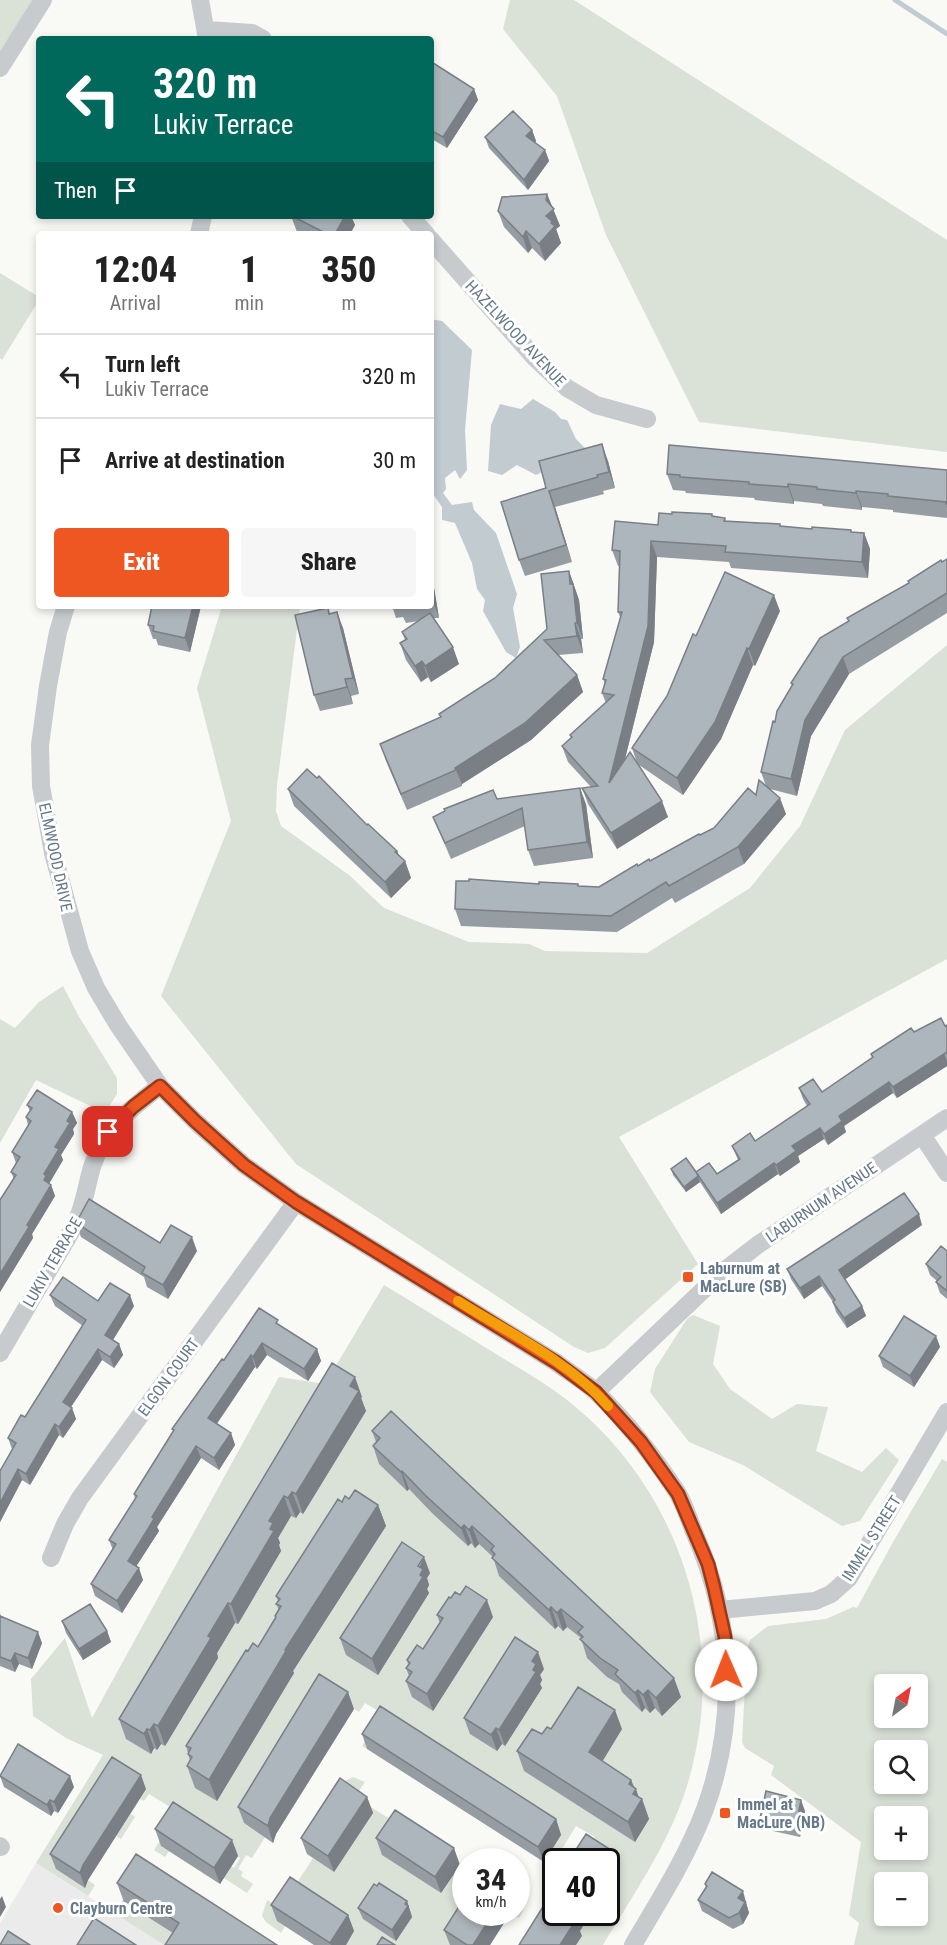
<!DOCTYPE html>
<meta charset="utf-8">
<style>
:root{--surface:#fff;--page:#f6f6f6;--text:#222;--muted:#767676;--line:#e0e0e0;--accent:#ee5722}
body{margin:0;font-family:"Roboto Condensed",sans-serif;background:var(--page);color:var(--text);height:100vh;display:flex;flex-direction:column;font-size:22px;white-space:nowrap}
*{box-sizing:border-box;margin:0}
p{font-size:20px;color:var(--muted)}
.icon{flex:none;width:33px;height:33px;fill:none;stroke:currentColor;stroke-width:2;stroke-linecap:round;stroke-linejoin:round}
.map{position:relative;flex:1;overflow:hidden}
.details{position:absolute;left:36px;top:231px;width:398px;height:378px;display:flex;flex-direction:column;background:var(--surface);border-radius:6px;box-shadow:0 3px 9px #0003}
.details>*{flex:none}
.banner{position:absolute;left:36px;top:36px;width:398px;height:183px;border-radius:6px;box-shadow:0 3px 9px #0003;background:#00695c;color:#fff;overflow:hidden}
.needle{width:39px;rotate:32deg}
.buttons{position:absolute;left:874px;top:1674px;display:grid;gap:12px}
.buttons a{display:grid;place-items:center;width:54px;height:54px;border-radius:6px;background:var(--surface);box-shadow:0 3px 9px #0003;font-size:30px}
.speed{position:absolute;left:452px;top:1848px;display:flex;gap:12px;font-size:30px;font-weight:700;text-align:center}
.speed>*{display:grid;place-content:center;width:78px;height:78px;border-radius:50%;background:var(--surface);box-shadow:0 3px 9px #0003;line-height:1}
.speed small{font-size:15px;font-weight:400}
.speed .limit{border:3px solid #111;border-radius:9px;background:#fff;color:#111}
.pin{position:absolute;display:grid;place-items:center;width:51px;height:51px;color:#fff;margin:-26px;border-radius:12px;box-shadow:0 3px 9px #0006}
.me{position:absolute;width:66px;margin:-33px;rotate:359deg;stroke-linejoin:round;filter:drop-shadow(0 0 4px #0008)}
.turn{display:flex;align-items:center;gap:21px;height:126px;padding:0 18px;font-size:27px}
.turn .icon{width:78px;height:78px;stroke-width:2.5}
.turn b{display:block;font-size:42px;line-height:51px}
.then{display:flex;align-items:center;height:57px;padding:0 18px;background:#0003;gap:12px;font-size:22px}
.eta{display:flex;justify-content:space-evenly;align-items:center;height:102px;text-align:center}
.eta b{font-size:36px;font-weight:800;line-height:42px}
.primary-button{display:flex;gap:12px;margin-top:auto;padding:12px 18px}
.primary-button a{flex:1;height:69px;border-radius:6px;background:var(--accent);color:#fff;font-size:24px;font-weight:800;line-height:69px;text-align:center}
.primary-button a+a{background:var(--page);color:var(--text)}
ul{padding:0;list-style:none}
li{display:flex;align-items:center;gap:18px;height:84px;padding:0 18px;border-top:2px solid var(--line)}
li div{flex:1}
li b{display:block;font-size:22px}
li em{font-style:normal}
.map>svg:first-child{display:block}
.built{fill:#eaebea}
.green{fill:#dae1d7;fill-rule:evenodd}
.water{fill:#c1cbd0}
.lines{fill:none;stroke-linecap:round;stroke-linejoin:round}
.stream{stroke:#c1cbd0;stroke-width:5}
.minor{stroke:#c7cbce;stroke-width:18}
.wall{fill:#959da2}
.shaded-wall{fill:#797f84}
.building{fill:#adb6bc;stroke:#797f84;stroke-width:1.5}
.route-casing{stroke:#9b3916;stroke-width:15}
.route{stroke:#ee5722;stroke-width:10}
.slow{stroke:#f59e0b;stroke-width:10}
.poi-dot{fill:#ee5722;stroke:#fff;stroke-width:2}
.labels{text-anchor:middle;stroke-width:6;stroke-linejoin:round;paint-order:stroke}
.street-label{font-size:16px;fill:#667989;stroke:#fff}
.poi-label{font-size:16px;font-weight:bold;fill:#667989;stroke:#fff;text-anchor:start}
</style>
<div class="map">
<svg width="947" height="1945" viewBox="0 0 947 1945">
<rect width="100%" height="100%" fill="#f9f9f6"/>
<path class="built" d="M36,1863l128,82h-164v-22z"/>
<path class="green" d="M0,0h33l-33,53z
M510,0h64l373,240v212l-248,-30 -93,-187 -49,-139 -54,-67z
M0,273l39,24v3l-37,60 -2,-2z
M222,606h78l-23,179 -1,26 5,15 68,49 35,33 85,34 60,2 16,7 102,2 103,-65 50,-62 45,-96 102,-85v314l-328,178 79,127 -93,84 -17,5 -14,-6 -278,-183 -135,-168 70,-175 -34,-133z
M63,986l15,29 39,63v16l-12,19 -69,-33 -36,63v-124l15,9 24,-26z
M384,1285c38,23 75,46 112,69 26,16 53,31 76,50 113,92 158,247 114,385 -18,56 -53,106 -83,156h-27l-23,-27 30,9 9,-14 14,-1v-22l14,-22 -28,-18 -8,4 11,-17 -19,-11 -25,41 -7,-5 17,-28 -176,-113 -18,28 -5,-3 21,-32 -18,-11 -6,9 -33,-21 -82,132 21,14 -13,21 -6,-3 -8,14 5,3 -2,4 12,8 -6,9 -23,-15 7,-12 3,2 6,-10 -61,-40 -18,28 8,5 -4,6 -11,-7 24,-38 -29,-18 -5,7 -4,-2 6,-10 -20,32 5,-7 4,3 -14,22 -5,-3 5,-9 -27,-17 -10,77 4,-7 7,5 -7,11 -52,-33 67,-108 -37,-17 -33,-22 -2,-37 34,-41 27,80 187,-341 46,7z
M693,1315l27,11 -7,38 17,25 42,30 25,-15 31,3 -12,44 46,21 24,-24 13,12 -39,61 -18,5 -99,-61 -54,-23 -39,-50 5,-23 32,-50z
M942,1459l5,3v483h-93l5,-22 -10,-8 12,-73 -90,-67 3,-9 -29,-18 -3,-6 5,-91 3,-11 18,-14 58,-7 27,-12 4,1 36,-66zM885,1684h33v34h-33zM885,1750h33v34h-33zM885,1816h33v34h-33zM885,1882h33v34h-33z
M353,1777l12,5 -10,15 46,29 -18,29 58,38 20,-30 4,2v47l7,1 -21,32h-105l8,-14 -58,-38 -18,28 7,5 -4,7 -15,-11 -4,-6 5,-16 14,8 32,-50 21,14 39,-59 -27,-18 -5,6 -10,-6 6,-10z
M145,1866l52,79h-33l-50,-32z
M519,1881c11,12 8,24 0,37l-8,-5 5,-1v-26z"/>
<path class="water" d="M430,319l12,2 30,29 -7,80 2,40 -7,9 -5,-9 -10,8 1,11 -3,4 9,12 20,-3 2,8 22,23 21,61 -4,14 7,39 -4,11 -10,-6 -23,-41 2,-11 -8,-11 -5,-26 -17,-40 -13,-3v-13l-11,-16z
M533,399l22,13 6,7 6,1 9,19 11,11 -51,25 -19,-10 -15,10 -14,-4 3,-46 9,-21 21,5z"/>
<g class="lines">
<path class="stream" d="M895,0l52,34"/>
<path class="minor" d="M200,0l7,39
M207,30l45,3 11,6
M0,68l43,-68
M410,216l16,18
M199,234l4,-18
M430,239l105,119 32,30 29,17 51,14
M66,606l-8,26 -10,54 -8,59 1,41 12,67 27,98 16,37 22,37 42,61 35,35 49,44 52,37 261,161c13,10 29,19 40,30 30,29 57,64 80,99 8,13 12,28 18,42 38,87 43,185 10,275 -18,48 -46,92 -72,136
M922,1135l25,38
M0,1353l75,-128c10,-21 11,-38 17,-58 12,-38 38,-58 68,-81
M596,1392l124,-118 39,-30 188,-126
M51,1558l14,-34 15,-26 216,-296
M720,1610l95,-9 16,-7 18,-16 98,-166
M0,1846l1,1"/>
</g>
<path class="wall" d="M430,61l44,28 4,11 -31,48 -17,-10z
M532,130l4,11 -1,2 10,7 4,11 -21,29 -39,-42 -4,-11z
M547,194l13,32 -4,3 5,14 -16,18 -13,-13 -4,5 -24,-26 -6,-16z
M291,216h60l4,9 -5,9h-49l-4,-2z
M608,461l7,27 -12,3 1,3 -49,13 17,55 -47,14 -6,-16 27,-72z
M947,470v48l-54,-6v-2l-31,-3v3l-39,-4 -1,-2 -28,-3v3l-39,-4 -1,-2 -68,-5 -1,-2 -12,-1 -6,-16z
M713,517l12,1 1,3 54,5 84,7 6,16 -2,29 -137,-10 -2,-6 -72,-5 -3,85 -29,117 12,4 -5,-15 35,-52 29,-60 84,-25 -25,55 -2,-1 -32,74 -38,56 -44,-30 29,52 -51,32 -29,-45 -6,-16 9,-1 -23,-25 -6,-16 9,-8 -1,-3 36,-32 -4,-10 3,-9 -2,-5 18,-60 -3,-7 2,-46h-2l-6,-16 46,-25z
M947,559v54l-98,61 -38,62 -14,60 -27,-7 16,25 -42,50 -69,39 -3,-5 -55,34 -156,-6 -6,-17 84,-25 60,3 115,-59 52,-42 -5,-14 14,-50 17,-36 -1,-3 118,-100z
M430,564l9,54h-5l25,46 -28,18 -3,-5 -7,5 -15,-22 -6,-17 5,-3 -3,-8 17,-11 -13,2 -3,-6 -7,1 -4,-12h38z
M569,571l10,29 4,39h-2l2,14 -25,2 19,20 6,17 -52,48 -69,44v2l-55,24 -21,-49 -6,-17 61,-26 -2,-4 56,-36 52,-49z
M201,606l-11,46 -32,-7 -2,-6h-3l-5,-14z
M328,608l2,5 13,15 16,66 -8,2 2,8 -33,7 -6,-16z
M288,789l79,36 30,26 2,4 6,6 6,17 -20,20 -97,-92z
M497,799l89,5 7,54 -59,8 -6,-16 -3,-24 -74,33 -18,-42z
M947,1025v41l-50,32 -4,-5 -49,33 2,6 -18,13 -4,-6 -26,17 2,6 -20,14 -2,-2 -57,40 -21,-32 -14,10 -13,-17 -2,-6 46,5 21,-14 -6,-14 23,-5 52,-35 -4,-7 -4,-11 23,4 50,-34 -1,-4 43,-22z
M27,1105l45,7 5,11 -4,6 1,5 -13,21 2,5 -14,23 2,2 4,11 -23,38 1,4 -33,54v-92l14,-21 -3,-7 5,-9 -4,-11 16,-27 -2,-8 4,-6z
M76,1223l84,20 37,8 -29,48 -21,-12 -3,-10 -63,-40z
M922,1225l-77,54 17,27 4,10 -19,12 -11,-16 -3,-10 -11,-16 -18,13 -13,-20 -4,-10z
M947,1251v48l-7,-6 -4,-11 1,-1 -7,-6 -4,-11z
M50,1295l84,11 -21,34 6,4 4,11 -9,13 -12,-8 -31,47 1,1 4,11 -13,19 -4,-3 -29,50 -8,-5 -22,42v-51l12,-22 -4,-11 17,-21 58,-91 -28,-20z
M279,1325l38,24 4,12 -13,20 -41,-26 -10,14 -2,-2 -38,57 14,9 4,12 -16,25 -18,-12 -44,69 2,4 -23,35 7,14 -21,33 -27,-17 -4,-12 22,-34 -4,-10 26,-41 -1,-5 39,-63 -1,-2 52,-69z
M936,1336l4,11 -26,40 -31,-20 -4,-11z
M332,1363l30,34 -1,1 5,13 -63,103 -3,-2 -4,6 -5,-2 -13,22 2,5 -1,2 2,6 -43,73 -3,-1 -18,30 1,5 -53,88 -4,-2 -4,6 -3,-2 -3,6 -25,-15 -7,-20z
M372,1431l309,266 -19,19 -7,-8 -5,5 -5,-5 -3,4 -20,-20 -3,-8 -12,-7 -20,-19 -6,-20 -14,-11 -4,4 -5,-5 -3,3 -56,-53 -6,-19 -14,-13 -4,4 -4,-5 -3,3 -35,-32 -24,-25 -2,2 -28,-27 -6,-18 3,-4z
M349,1499l29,6 8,21 -93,145 1,2 -77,128 -22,-13 -8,-22 3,-5 -4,-15 62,-95 10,-4 18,-28 -1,-3 4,-6 -3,-6 2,-3 -2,-5 66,-94z
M430,1573l-3,5 2,7 -2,4 2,4 -51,82 -32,-20 -6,-17z
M0,1613l1,4 41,26 -10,26 -13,-5 -4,8 -15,-6z
M437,1615l56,2 -60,94 -21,-14 -6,-16 3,-5 -3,-8 2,-3 -1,-5 16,-11 17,-26z
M62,1621l45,10 4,11 -28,18 -17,-27z
M544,1669l-4,6 2,5 -2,4 2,4 -37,58 -3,-2 -5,7 -27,-17 -6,-16z
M354,1709l-78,125 -3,9 -29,-20 -6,-16z
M551,1729h71l-20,32 29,19 8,17 3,2 7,20 -14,23 -111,-71 -7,-20z
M362,1734l194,85 5,16 -17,27 -177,-113z
M0,1776l74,11 -16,26 -4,-2 -3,5 -47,-29z
M146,1789l-58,91 -3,8 -29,-19 -6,-15z
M367,1797l6,16 -39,59 -27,-18 -6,-16z
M805,1811l-5,26 -36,-8 -4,-11z
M155,1829l77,11 6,16 -18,28 -59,-38z
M376,1838l84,27 -19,28 -59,-38z
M117,1883l160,62 -104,-12 -49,-31z
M705,1884l42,18 -1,1 3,10 -6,11 -10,5 -31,-18 -4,-11 8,-12z
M407,1901l5,16 -16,24 -33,-22 -5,-11z
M271,1905l77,10 6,16 -8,14h-32l-37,-24z
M465,1912h46l-21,33h-40l-6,-15z"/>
<path class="shaded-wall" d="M474,89l4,11 -31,48 -4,-11z
M532,130l4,11 -6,6 -4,-11z
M545,150l4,11 -21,29 -4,-10z
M547,194l13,32 -4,3 5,14 -16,18 -6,-17 7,-28z
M345,216h6l4,9 -5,9h-15z
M526,231l6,17 -4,5 -5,-16z
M602,444l6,17 7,27 -6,-16z
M788,484l6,17v3l-6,-17z
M549,491l6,16 17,55 -6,-17z
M856,491l6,16v3l-6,-17z
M864,533l6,16 -2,29 -6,-16z
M651,541l6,16 -3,85 -39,157 -6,-16z
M430,564l9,54 -6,-17 -3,-15z
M569,571l10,29 4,39 -6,-16z
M774,595l6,16 -25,55 -6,-17z
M193,606h8l-11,46 -5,-14z
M337,612l6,16 16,66 -6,-16z
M575,623l6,16 2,14 -6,-17z
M453,647l6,17 -28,18 -6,-16z
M747,648l6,17 -32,74 -38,56 -6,-17z
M843,657l6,17 -38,62 -14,60 -6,-17 14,-59z
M422,661l6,16 -7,5 -6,-16z
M577,675l6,17 -52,48 -69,44 -7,-16z
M345,679l6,17 2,8 -6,-17z
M580,788l6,16 7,54 -6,-16z
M780,798l6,16 -42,50 -6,-17z
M662,801l6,16 -51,32 -6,-16z
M397,851l5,13 3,-3 6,17 -20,20 -6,-16 10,-30z
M944,1054l3,7v5l-50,32 -4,-11z
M889,1082l4,11 -49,33 2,6 -18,13 -4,-11 15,-18z
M72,1112l5,11 -4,6 1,5 -13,21 2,5 -14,24 2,1 4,11 -23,38 1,4 -33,54v-18l27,-49 17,-45v-6l11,-27 12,-26z
M820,1128l4,11 -26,17 2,6 -20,14 -4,-11 16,-19z
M774,1163l4,11 -57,40 -4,-11z
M698,1176l2,6 -14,10 -2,-5z
M919,1214l3,11 -79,56 -4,-11z
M192,1237l5,14 -29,48 -5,-14z
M819,1276l3,10 -18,13 -4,-11z
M130,1295l4,11 -25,40 -4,-11z
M862,1306l4,10 -19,12 -3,-10z
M936,1336l4,11 -26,40 -4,-11z
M262,1343l5,12 -10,14 -4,-12z
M119,1344l4,11 -9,13 -4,-11z
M98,1349l4,11 -35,53 -4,-11z
M317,1349l4,12 -13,20 -4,-12z
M251,1355l4,12 -43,63 -4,-12z
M355,1377l7,20 -1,1 5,13 -63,103 -7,-20 54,-108z
M72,1408l4,11 -13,19 -4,-11z
M55,1424l4,11 -29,50 -4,-11z
M231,1433l4,12 -16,25 -5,-12z
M196,1446l5,12 -44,69 2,4 -27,42 -4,-12 24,-44z
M18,1469l4,11 -22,42v-19z
M402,1471l7,18 -2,2 -6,-19z
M292,1492l8,20 -4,6 -8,-20z
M284,1496l7,20 -13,22 2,5 -1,2 2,6 -43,73 -7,-20 39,-75 -1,-8z
M378,1505l8,21 -93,145 1,2 -77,128 -8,-21 76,-130z
M464,1525l7,18 -3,3 -7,-18z
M472,1526l7,18 -4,4 -6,-18z
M424,1557l6,16 -3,5 2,7 -2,4 2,4 -51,82 -6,-16z
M139,1568l4,12 -21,33 -5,-12z
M487,1600l6,17 -60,94 -6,-17z
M228,1603l7,20 -18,30 1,5 -53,88 -7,-20 50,-90z
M551,1607l7,19 -3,3 -6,-19z
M561,1609l6,18 -4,4 -6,-18z
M107,1631l4,11 -28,18 -4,-11z
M38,1632l4,11 -10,26 -4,-11z
M538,1652l6,17 -4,6 2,5 -2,4 2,4 -37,58 -6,-16 34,-60 -1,-9z
M15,1653l4,11 -4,8 -4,-11z
M674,1678l7,19 -19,19 -6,-18z
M638,1690l7,18 -3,4 -7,-19z
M648,1690l7,18 -5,5 -7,-18z
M348,1692l6,17 -78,125 -3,9 -5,-17 2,-8z
M615,1710l7,19 -26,43 -7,-20z
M154,1724l7,20 -4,6 -7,-20z
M496,1728l6,16 -5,7 -6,-16z
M147,1729l7,19 -3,6 -7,-20z
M141,1775l5,14 -58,91 -3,8 -5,-15 3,-8z
M70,1776l4,11 -16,26 -4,-11z
M631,1780l4,11 1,-2 4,13 2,-3 7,20 -14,23 -7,-20 1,-38z
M367,1797l6,16 -39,59 -6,-16z
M50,1800l4,11 -3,5 -4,-11z
M801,1800l4,11 -5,26 -4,-11z
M556,1819l5,16 -17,27 -6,-15z
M232,1840l6,16 -18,28 -6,-16z
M454,1848l6,17 -19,28 -6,-16z
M614,1852l6,16 -14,22v-26z
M743,1891l6,22 -6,11 -4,-11 -1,-15z
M2,1896l4,11 -6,10v-18z
M407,1901l5,16 -16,24 -4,-11z
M494,1912h17l-21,33h-17z
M576,1912h16l-12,19 2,5 -6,9h-16z
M348,1915l6,16 -8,14h-15l-1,-2z"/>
<path class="building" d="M430,61l44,28 -31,48 -13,-7z
M513,111l19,19 -6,6 19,14 -21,30 -39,-43z
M547,194l-1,6 8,9 -8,7 6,5 -1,2 4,3 -16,18 -13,-13 -3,6 -25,-26 4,-14z
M292,216h53l-10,18h-8z
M602,444l7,28 -12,3 1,2 -49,14 17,54 -47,15 -18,-58 45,-14 -7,-27z
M669,445l278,25v34h-1v-2l-58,-6v-2l-32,-3v2l-39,-4v-2l-29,-3v3l-39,-3v-2l-69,-5v-2l-13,-1z
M672,512l40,2v2l13,2 -1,3 56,3v2l32,3v-2l39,3v2l13,1 -2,29 -137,-10 1,-6 -75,-5 -3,85 -39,157 21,-31 32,49 -51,32 -29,-45 16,-2 -36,-40 10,-9 -2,-2 44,-40 -12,-2 4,-13 -3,-1 19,-67h-4l2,-61 -8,-1 3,-29 43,4 1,-12 13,1z
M947,559v34l-104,64 -38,63 -14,59 -30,-7 12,-51 2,1 2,-11 16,-27 -2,-1 29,-45 29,-17 -2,-3 62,-35 -1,-2 33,-21 1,2z
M569,571l1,13h3l4,39h-2l2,13 -33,4 33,35 -52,48 -70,45 1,2 -55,24 -21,-50 61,-27 -2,-3 56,-36 52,-49 -6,-55z
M725,572l49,23 -25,54 -2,-1 -32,74 -38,56 -45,-30 35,-52 26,-62 3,2z
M430,586l3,15 -3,1z
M152,606h41l-8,32 -32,-7 1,-5 -6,-1z
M328,608l1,6 8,-2 16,66 -8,1 2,8 -33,8 -19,-80z
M430,613l23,34 -28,19 -3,-5 -7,5 -15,-23 7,-4 -5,-7z
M307,769l10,9 2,-2 48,49 1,-1 29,27 -2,1 10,9 -20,21 -97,-93z
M759,780l21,18 -42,49 -69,39 -3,-4 -55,34 -156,-7 1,-28h13v-2l70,5v-2l39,2v2l21,1 38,-23 1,2 11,-7 1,2 49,-27 1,1 14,-7 34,-40 8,7z
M580,788l7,54 -59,8 -6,-42 -77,35 -12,-26 12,-6 -1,-2 49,-19 4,9z
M941,1018l4,8 2,-1v27l-54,35 -4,-5 -50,34 3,5 -18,13 -4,-6 -28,18 4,5 -20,14 -2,-2 -57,40 -21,-31 13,-9 8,11 23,-15 -8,-13 18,-13 5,8 55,-37 -11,-16 14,-9 9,13 51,-35 -2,-3 40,-26 3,4z
M37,1090l35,22 -5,9 3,2 -15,24 4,2 -15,25 2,2 -2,4 7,5 -24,40 2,2 -29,47v-74l16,-25 -5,-3 9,-15 -8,-5 19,-31 -5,-4 6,-9 -5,-3z
M686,1158l10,14 2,4 -14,11 -13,-18z
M904,1193l15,21 -80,56 23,36 -18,12 -11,-16 2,-2 -16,-24 -19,12 -13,-19z
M89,1199l71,44 11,-18 21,12 -29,48 -21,-12 3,-6 -69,-44z
M941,1246l6,5v40l-11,-9 5,-5 -15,-13z
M63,1277l35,24 12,-18 20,12 -25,40 14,9 -9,13 -12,-8 -35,53 9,6 -13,19 -4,-3 -29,50 -8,-5 -18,34v-32l16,-28 -8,-5 13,-23 4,2 61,-97 -36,-25z
M259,1308l19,12 -2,3 41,26 -13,20 -42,-26 -9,14 -2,-2 -43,63 23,15 -17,25 -18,-12 -44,71 2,2 -26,42 11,7 -22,33 -26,-17 25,-40 -7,-4 28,-44 -3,-2 40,-64 -2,-1 50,-70 2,1z
M904,1316l32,20 -26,40 -31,-20z
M332,1363l23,14 -5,9 9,5 -63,103 -4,-2 -4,6 -4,-2 -15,25 4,2 -3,6 4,2 -43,73 -3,-1 -20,33 3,2 -53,88 -4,-2 -4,6 -3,-1 -3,5 -25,-15z
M391,1411l283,267 -18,20 -8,-8 -5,5 -5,-5 -3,3 -20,-19 3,-4 -18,-12 -20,-19 3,-2 -5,-5 5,-5 -22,-18 -4,4 -6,-6 -2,3 -57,-52 3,-4 -4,-4 3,-4 -22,-20 -3,4 -5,-5 -3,3 -35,-32 -24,-25 -1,1 -28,-26 7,-8 -8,-7z
M355,1490l23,15 -93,145 1,1 -77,129 -22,-14 5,-9 -4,-3 3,-6 -5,-2 60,-96 2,1 5,-8 5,4 18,-30 -1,-1 6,-10 -5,-2 4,-5 -4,-3 62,-97 4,3 3,-6 4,3z
M402,1542l22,15 -6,9 5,3 -3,6 3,2 -51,82 -32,-21z
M466,1586l21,14 -60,94 -21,-13 6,-9 -6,-4 4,-5 -3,-3 10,-15 6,4 20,-31 -6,-3 12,-18 2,1 4,-6 5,3z
M90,1604l17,27 -28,18 -17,-28z
M0,1616l38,16 -10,26 -13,-5 -4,8 -11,-4z
M515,1637l23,15 -6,9 4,3 -3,6 3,2 -37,58 -3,-2 -5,7 -27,-17z
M319,1674l29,18 -78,126 -2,8 -30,-19z
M578,1687l37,23 -26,42 42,28 -2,4 7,5 -3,5 9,5 -14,23 -111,-71 15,-22 10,5 5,-7 4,2z
M380,1706l176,113 -18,28 -176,-113z
M18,1744l52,32 -16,26 -4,-2 -3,5 -47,-29z
M112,1757l29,18 -58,90 -3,8 -30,-19z
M340,1778l27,19 -39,59 -27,-18z
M766,1791l35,9 -5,26 -36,-8z
M173,1802l59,38 -18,28 -59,-39z
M395,1810l59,38 -19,29 -59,-39z
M586,1834l28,18 -8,12v-2h-38z
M136,1854l141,91h-112l14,-22 -62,-40z
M712,1872l31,19 -5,7 7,4 -6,11 -10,5 -31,-18 9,-14 -2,-2z
M290,1877l58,38 -18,28 -59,-38z
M555,1882v30h21l-3,5 3,3 -16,25h-41l32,-51 -3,-1z
M379,1883l28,18 -2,3 3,2 -16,24 -34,-22 16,-24 3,2z
M465,1897v15h29l-21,33h-6l-23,-15z
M94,1918l42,27h-59z
M8,1931l22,14h-30z
M382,1937l13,8h-18z"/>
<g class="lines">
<defs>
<path id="route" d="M108,1132l25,-25 27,-21 35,35 49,44 52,37 261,161 39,29 45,50 37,52 30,70 6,23 11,50 1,33"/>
</defs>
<use href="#route" class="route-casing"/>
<use href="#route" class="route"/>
<path class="slow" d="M458,1301c49,31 112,61 150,105"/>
</g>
<g class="poi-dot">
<rect x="682" y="1271" width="12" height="12" rx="3"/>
<rect x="719" y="1807" width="12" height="12" rx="3"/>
<circle cx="58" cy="1908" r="6"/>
</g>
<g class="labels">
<g class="street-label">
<text transform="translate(516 333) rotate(47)" y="6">HAZELWOOD AVENUE</text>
<text transform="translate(56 857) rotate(78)" y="6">ELMWOOD DRIVE</text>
<text transform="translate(821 1202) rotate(-34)" y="6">LABURNUM AVENUE</text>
<text transform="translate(52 1262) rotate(-60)" y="6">LUKIV TERRACE</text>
<text transform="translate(168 1377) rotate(-54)" y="6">ELGON COURT</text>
<text transform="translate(871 1538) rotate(-58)" y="6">IMMEL STREET</text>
</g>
<g class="poi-label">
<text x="700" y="1274">Laburnum at<tspan x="700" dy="18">MacLure (SB)</tspan></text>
<text x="737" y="1810">Immel at<tspan x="737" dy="18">MacLure (NB)</tspan></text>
<text x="70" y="1914">Clayburn Centre</text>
</g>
</g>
</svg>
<div class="buttons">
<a><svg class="needle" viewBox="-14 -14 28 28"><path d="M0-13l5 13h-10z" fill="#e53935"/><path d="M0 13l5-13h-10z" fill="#767676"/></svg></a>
<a><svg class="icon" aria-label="search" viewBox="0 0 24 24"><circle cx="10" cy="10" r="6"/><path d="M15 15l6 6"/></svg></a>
<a>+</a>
<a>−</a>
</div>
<div class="speed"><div>34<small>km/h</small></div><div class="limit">40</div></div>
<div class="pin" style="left:108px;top:1132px;background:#d93025"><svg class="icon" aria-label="arrive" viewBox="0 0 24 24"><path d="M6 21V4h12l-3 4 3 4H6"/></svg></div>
<svg class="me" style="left:726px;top:1670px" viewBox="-20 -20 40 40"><circle r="19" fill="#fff"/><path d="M0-13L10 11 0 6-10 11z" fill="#ee5722"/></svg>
<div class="banner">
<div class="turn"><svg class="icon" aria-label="left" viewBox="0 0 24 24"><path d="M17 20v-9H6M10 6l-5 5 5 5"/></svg><div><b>320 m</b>Lukiv Terrace</div></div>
<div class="then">Then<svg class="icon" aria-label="arrive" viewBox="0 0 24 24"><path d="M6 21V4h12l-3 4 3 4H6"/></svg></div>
</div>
<section class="details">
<div class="eta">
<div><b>12:04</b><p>Arrival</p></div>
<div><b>1</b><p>min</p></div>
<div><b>350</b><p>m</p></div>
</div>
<ul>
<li><svg class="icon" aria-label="left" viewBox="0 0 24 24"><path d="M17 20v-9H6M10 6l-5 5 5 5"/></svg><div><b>Turn left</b><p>Lukiv Terrace</p></div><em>320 m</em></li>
<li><svg class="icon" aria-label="arrive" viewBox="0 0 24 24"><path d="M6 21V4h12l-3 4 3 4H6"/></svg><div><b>Arrive at destination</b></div><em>30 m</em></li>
</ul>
<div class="primary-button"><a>Exit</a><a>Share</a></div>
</section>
</div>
